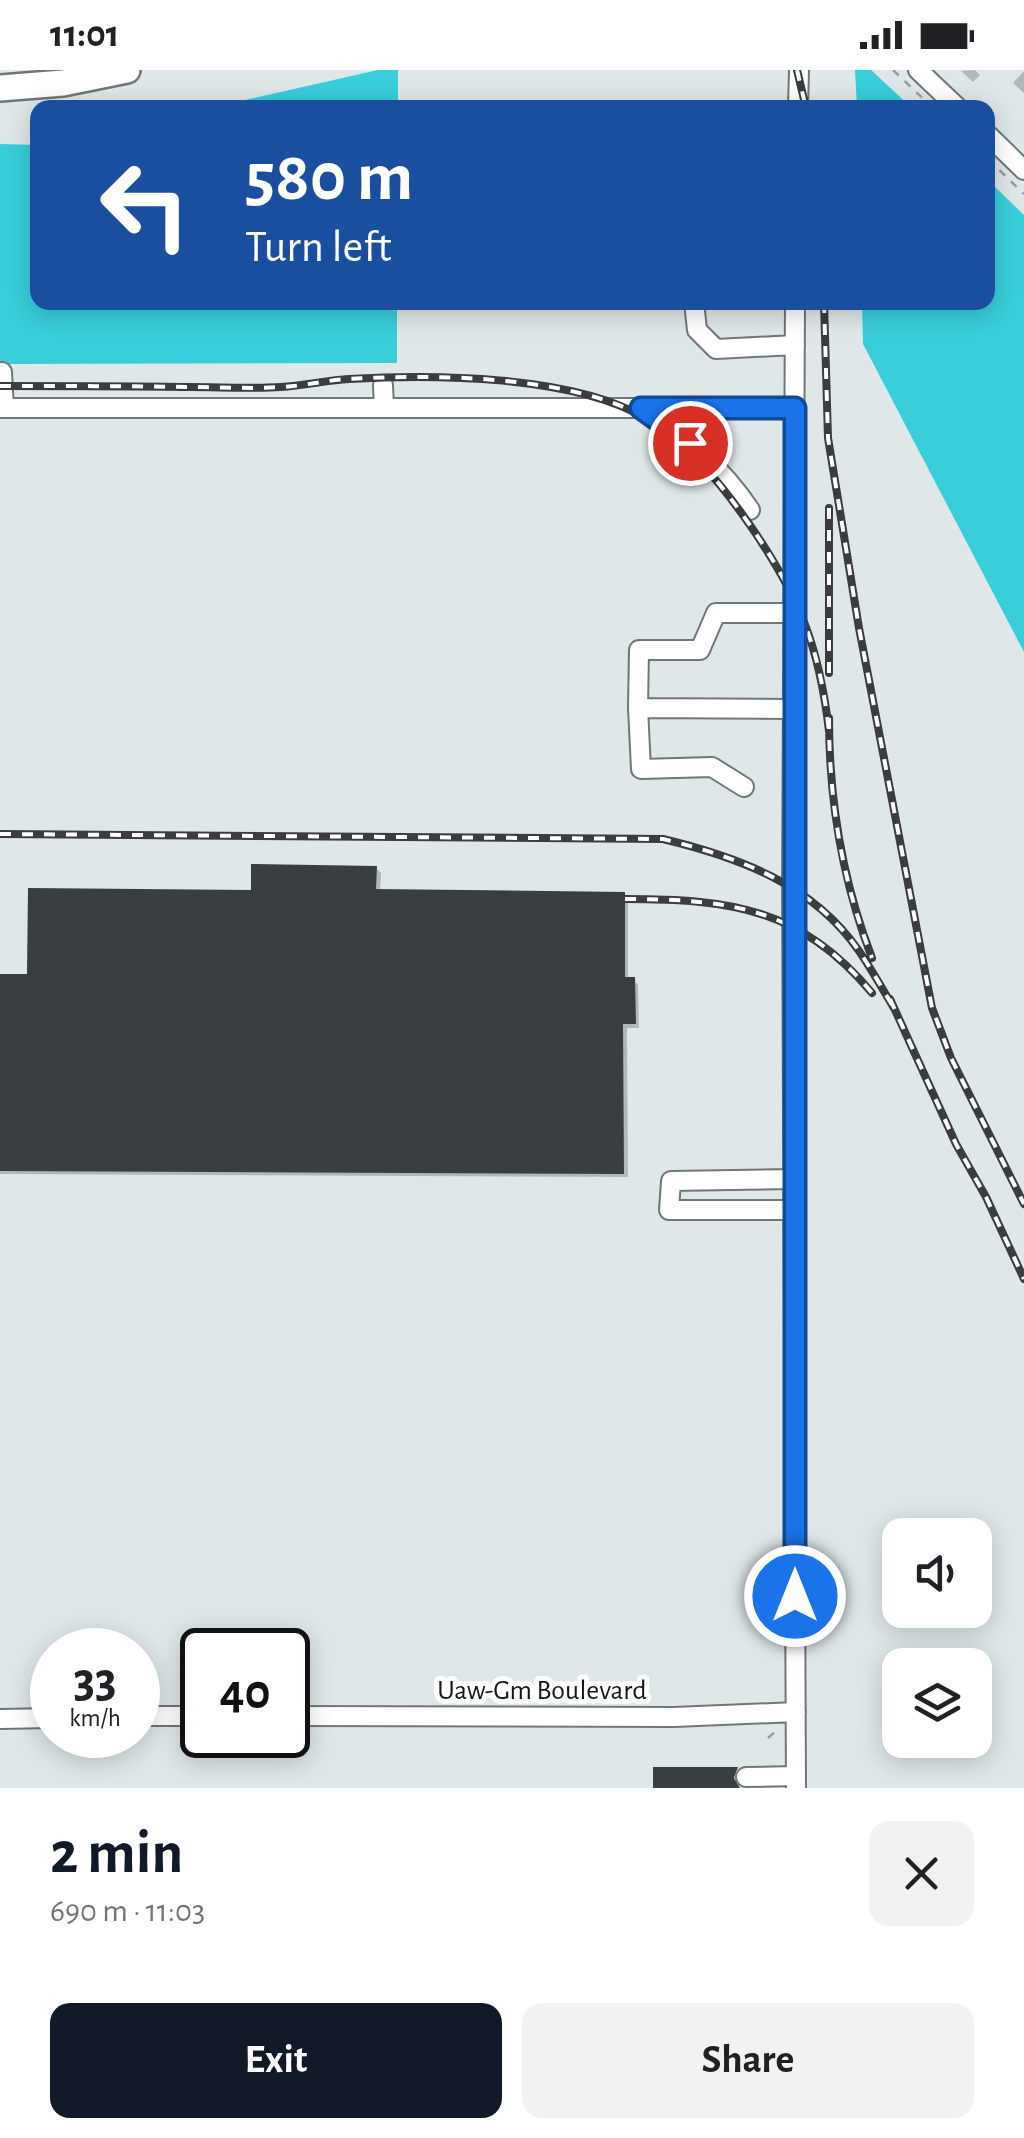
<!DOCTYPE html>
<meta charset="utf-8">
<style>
:root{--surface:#fff;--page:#f2f2f2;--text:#202124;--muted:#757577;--accent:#111827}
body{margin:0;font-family:"Alegreya Sans",sans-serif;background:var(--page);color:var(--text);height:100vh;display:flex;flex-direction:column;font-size:38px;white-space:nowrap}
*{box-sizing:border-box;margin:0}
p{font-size:32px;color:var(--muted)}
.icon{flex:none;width:55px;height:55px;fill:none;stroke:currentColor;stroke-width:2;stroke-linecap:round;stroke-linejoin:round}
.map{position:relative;height:1718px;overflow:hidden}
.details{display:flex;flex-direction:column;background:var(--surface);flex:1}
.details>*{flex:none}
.top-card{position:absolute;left:30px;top:30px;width:965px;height:210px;border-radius:20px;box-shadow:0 5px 25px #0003;background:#1a4fa0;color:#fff;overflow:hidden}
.buttons{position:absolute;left:882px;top:1448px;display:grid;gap:20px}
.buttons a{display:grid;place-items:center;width:110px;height:110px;border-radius:20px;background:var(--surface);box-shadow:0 5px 25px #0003;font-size:50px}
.speed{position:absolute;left:30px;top:1558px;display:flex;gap:20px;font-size:50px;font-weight:700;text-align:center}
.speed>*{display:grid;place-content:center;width:130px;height:130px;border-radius:50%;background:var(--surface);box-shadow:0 5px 25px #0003;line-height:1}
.speed small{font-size:25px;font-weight:400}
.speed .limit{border:5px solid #111;border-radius:15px;background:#fff;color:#111}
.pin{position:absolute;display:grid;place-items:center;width:85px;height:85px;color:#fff;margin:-42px;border:5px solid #fff;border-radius:50%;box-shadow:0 2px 10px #0007}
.me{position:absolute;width:110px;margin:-55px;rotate:0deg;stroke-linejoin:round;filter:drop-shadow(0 0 8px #0008)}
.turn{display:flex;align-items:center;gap:35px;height:210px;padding:0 50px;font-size:45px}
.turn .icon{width:130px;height:130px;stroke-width:2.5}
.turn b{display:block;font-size:70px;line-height:85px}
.round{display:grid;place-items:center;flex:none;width:105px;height:105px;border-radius:20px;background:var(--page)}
.head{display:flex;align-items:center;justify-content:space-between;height:170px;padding:0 50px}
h1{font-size:60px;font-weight:600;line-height:75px;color:var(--accent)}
.action{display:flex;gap:20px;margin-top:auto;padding:20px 50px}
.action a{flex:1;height:115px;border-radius:20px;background:var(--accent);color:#fff;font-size:40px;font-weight:600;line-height:115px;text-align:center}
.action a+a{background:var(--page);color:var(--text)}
.status{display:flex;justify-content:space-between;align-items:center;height:70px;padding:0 50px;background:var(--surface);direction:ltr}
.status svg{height:28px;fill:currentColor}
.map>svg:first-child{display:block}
.green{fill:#38ceda}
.shadow{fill:#0003}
.building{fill:#393f40}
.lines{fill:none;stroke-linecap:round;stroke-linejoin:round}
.minor-casing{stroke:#707777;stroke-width:22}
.highway-casing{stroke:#707777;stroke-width:30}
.path{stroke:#999fa0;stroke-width:2.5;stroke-dasharray:8 8;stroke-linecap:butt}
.minor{stroke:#fff;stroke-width:18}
.highway{stroke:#fff;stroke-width:25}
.rail-casing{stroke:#393d3d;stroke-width:8}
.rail{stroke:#fff;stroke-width:4;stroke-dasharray:11;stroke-linecap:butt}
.route-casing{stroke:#114b97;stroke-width:25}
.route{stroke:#1a73e8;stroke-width:18}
.labels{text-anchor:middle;stroke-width:10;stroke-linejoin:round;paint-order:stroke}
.street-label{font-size:28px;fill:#131616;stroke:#fff}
</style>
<div class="status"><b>11:01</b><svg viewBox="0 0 49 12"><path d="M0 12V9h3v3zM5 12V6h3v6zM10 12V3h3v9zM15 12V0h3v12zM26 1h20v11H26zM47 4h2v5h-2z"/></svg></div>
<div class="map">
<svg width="1024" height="1718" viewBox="0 0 1024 1718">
<rect width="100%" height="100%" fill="#dfe7e8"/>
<path class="green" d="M378,0h20v37h-184z
M855,0h16l40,37h-54z
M0,74l37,1 1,157 359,1v60l-397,1z
M988,110l36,35v437l-161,-308 -1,-41 126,-1z"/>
<path class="shadow" d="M975,0l5,5 -7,7 -12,-11z
M1024,1v22l-11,-10z
M376,798l5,5 -1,19 243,2 5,5v80l10,5 1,44h-12l1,149 -628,-3v-197l29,-1 225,-84z"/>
<path class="building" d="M251,794l126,2 -1,23 249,3v85h10l1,47h-13l1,150 -624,-3v-197h27l1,-86 223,2z
M653,1697h85l-4,11 6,10h-87z"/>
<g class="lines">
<defs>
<path id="minor" d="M918,0l40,38
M798,38l1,-38
M988,65l36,35
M694,232l3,28 19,19 79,-4
M795,232l-3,586 4,900
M2,302l2,36
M383,315l1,23
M0,338h795
M641,338c42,28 81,59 109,102
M638,638l3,61 71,-2 32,20
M793,639l-155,-1 1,-58h61l16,-37h78
M794,1109l-123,2 -2,29h125
M138,1646h64
M288,1646l386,1 122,-5
M0,1649l52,-1
M746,1707l50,-1"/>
<path id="highway" d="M0,18l63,-5 64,-13"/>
</defs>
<use href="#minor" class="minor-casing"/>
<use href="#highway" class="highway-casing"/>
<path class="path" d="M893,0l40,38
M988,89l36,35
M768,1668l10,-9"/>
<use href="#minor" class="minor"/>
<use href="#highway" class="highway"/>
<defs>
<path id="rail" d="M797,0l9,38
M824,232l4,136 31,190 73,380 19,50 73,146
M0,316c63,0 127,0 190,1 30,0 61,2 91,0 23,-1 46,-7 68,-8 84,-5 226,-4 298,40 44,27 76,67 105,109 48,71 67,117 77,203
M829,438v165
M829,648c0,84 13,162 43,240
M0,764l663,5c75,18 150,45 196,112 13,19 24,39 36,59
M625,829c105,0 176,9 247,94
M890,929l66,145 30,53 38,82"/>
</defs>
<use href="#rail" class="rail-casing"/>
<use href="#rail" class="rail"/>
</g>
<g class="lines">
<defs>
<path id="route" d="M690,373l-49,-35h154v1188"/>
</defs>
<use href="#route" class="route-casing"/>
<use href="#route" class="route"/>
</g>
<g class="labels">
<g class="street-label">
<text x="542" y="1629">Uaw-Gm Boulevard</text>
</g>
</g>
</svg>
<div class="buttons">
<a><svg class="icon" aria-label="sound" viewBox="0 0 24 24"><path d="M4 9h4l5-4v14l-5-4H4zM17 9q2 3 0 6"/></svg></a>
<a><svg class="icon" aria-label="layers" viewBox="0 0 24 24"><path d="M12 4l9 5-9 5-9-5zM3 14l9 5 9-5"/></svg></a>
</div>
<div class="speed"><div>33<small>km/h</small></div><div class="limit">40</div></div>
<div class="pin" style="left:690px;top:373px;background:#d93025"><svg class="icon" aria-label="arrive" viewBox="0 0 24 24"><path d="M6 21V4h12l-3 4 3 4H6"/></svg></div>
<svg class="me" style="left:795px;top:1526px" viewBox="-20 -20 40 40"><circle r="17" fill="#1a73e8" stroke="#fff" stroke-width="3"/><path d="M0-11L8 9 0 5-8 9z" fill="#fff"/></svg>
<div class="top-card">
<div class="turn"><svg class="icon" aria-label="left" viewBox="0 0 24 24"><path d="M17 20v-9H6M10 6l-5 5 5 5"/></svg><div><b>580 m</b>Turn left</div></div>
</div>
</div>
<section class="details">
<div class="head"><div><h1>2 min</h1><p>690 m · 11:03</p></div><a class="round"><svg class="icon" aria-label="close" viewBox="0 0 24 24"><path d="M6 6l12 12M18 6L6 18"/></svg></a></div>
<div class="action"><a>Exit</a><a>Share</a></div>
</section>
